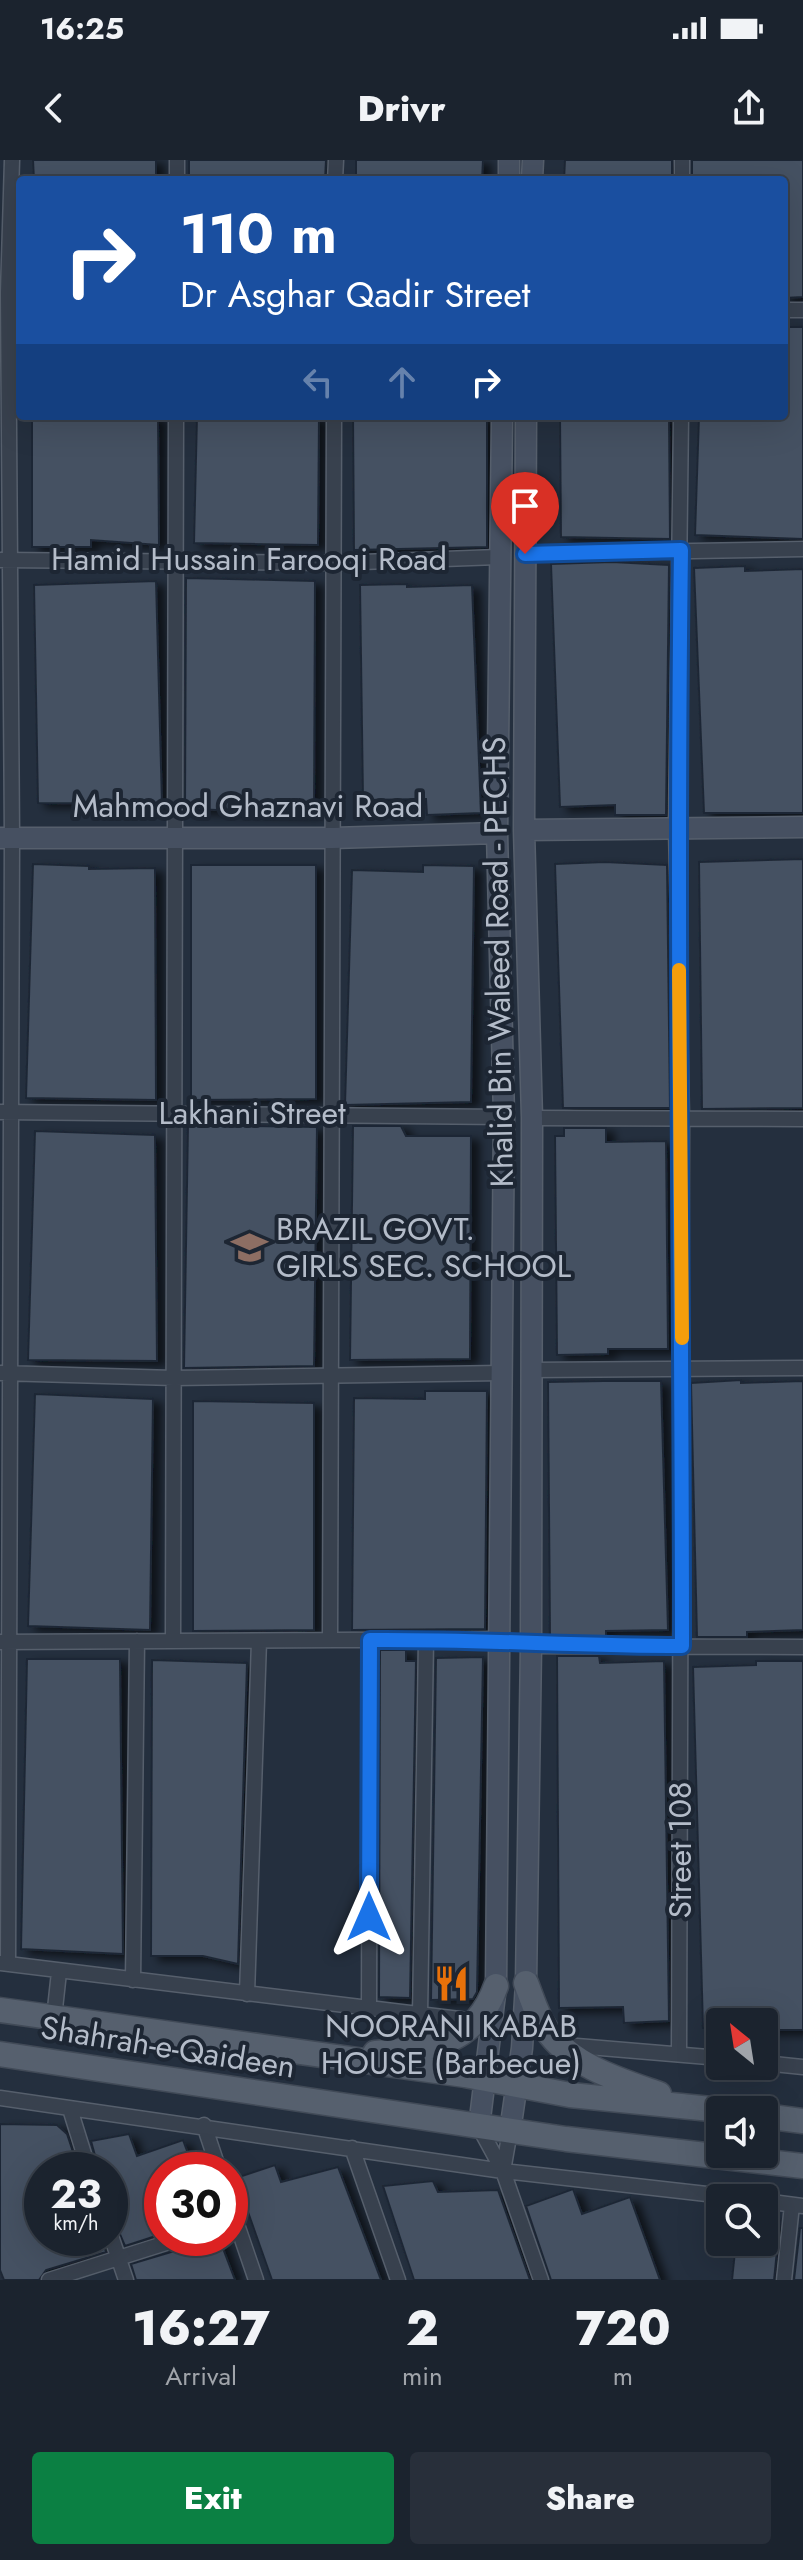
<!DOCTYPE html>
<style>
:root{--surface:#1b232e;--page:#282f3a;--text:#f1f3f6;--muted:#a0a4aa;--line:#39404a;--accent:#0b8043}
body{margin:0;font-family:Jost,sans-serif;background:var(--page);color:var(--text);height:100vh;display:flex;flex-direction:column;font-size:30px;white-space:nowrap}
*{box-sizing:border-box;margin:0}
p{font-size:26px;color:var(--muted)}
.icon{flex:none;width:44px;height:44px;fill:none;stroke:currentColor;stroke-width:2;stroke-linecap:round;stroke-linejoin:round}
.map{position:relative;height:2120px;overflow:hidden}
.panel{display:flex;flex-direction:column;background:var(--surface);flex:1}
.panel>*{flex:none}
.banner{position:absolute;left:16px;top:16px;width:772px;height:244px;border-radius:8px;box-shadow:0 8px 32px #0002,0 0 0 2px var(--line);background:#1a4fa0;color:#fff;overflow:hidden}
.needle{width:52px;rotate:330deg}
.buttons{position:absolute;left:706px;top:1848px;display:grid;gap:16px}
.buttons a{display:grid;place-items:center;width:72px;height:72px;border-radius:8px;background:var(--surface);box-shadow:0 8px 32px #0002,0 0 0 2px var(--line);font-size:40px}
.speed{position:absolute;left:24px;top:1992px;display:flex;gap:16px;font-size:40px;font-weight:700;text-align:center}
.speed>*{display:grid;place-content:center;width:104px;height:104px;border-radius:50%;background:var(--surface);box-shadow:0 8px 32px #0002,0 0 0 2px var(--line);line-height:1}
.speed small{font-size:20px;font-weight:400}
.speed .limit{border:12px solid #d22;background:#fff;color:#111}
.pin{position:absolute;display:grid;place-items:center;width:68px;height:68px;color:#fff;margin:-82px -34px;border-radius:50% 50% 50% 0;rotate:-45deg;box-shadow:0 0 8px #0007}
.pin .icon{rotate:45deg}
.me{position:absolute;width:88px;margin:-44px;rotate:0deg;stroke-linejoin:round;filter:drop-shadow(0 0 6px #0008)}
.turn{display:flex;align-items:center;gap:28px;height:168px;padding:0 32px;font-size:36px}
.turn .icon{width:104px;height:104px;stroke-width:2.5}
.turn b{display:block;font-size:56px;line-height:68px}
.lanes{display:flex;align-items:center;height:76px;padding:0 32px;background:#0003;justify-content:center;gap:40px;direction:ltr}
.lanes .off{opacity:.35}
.eta{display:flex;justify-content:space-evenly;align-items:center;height:136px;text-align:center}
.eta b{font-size:48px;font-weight:800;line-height:56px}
.action{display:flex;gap:16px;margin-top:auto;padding:16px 32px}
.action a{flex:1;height:92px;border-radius:8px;background:var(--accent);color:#fff;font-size:32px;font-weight:800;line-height:92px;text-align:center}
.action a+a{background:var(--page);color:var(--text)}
.status{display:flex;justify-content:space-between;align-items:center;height:56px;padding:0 40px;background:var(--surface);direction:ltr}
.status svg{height:22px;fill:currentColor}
header{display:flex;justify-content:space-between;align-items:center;height:104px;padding:0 32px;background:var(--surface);font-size:36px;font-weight:800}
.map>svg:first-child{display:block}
.building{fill:#455162;stroke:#1f2835;stroke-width:2;filter:url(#shadow)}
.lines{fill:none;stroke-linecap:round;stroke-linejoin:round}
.street-casing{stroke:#565f6c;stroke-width:17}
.secondary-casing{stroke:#565f6c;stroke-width:23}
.primary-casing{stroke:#414a57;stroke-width:27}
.street{stroke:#38414e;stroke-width:14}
.secondary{stroke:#465061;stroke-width:20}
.primary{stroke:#56606e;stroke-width:24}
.route-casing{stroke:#114b97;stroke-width:20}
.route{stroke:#1a73e8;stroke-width:14}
.slow{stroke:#f59e0b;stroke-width:14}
.labels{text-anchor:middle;stroke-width:8;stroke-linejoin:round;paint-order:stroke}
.street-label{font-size:32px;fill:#b4bcc9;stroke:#1d2633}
.poi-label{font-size:32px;fill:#b4bcc9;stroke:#1d2633;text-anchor:start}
</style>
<div class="status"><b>16:25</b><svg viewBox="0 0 49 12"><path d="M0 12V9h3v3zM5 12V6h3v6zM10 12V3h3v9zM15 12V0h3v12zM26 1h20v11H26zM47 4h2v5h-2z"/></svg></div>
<header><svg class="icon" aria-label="back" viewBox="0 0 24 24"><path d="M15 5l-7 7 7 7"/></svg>Drivr<svg class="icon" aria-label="share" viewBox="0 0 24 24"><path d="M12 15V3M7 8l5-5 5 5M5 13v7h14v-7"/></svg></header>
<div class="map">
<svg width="803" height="2120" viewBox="0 0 803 2120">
<defs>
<filter id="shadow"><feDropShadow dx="8" dy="4.5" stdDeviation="4" flood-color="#0009"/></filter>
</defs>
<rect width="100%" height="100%" fill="#242f3e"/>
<path class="building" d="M33,0h123v20h-122z
M189,0h137l-1,20h-136z
M356,0h127l-1,20h-126z
M565,0h107v20h-108z
M692,0h111v137l-19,1v-118h-92z
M784,167h19v212l-108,-4 4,-119h85z
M32,256h126l1,129 -68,-5v7h-59z
M197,256h122l-1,129 -124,-2z
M353,256h134v131l-133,3z
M560,256h109l1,123 -109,-2z
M612,402l57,3 -3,250h-51v-10l-55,2 -9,-243z
M745,406v5l58,-2v244h-99l-10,-245z
M186,418l129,3 -1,232 -129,-4z
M156,421l6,223 -124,-1 -4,-218z
M407,424v3l65,-2 9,228 -54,2 -1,-16 -63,1 -3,-215z
M803,699v249l-101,1 -3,-247z
M605,702l62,3 3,243h-107l-8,-244z
M33,704l56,2v3l66,-1 1,232 -130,-2z
M191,705h125v234l-125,1z
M423,705l51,1 -3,236 -126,3 7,-235 71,2z
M188,965l129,2 -3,239 -130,2z
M353,966h48l5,10h65l-1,223 -120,1z
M564,968h42v14l60,-1 2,208h-60v5l-51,1 -2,-219h9z
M35,971l120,4 2,226 -129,-1z
M741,1220v3l62,-2v249l-56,2v5h-50l-6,-254z
M604,1221h57l7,249 -62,1v5h-56l-2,-254z
M425,1231h62l-2,238 -133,1 2,-232 71,1z
M35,1234l118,5 -3,231 -122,-4z
M193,1241l121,2v227l-121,1z
M380,1490h26v11h10l-6,337 -31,-1z
M557,1496h42l1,7 64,-2 5,360 -45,2 -1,-16 -64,1z
M483,1497l-6,335 -4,7 -42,1 5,-342z
M27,1499h93l3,295 -102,-5z
M152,1500l95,3 -9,301 -35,-8h-52z
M756,1501h47v369h-39v-8h-44v6h-17l-10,-361 63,-2z
M0,1964l57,1 10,9 12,36h-37v68h59l5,14 -60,18 -7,10h-35l-4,-10z
M129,1974l8,22 46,-16 11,30h-32v64l-37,12 -15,-35v-41h-11l-8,-29z
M275,2005l6,17 57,-15 43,113h-109l-36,-102z
M433,2021l5,11 60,-2 32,90h-116l-31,-94z
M573,2029l9,25 48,-17 30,83h-109l-25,-74z
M764,2059l16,2 -6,59h-42l4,-38h28z
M800,2068h3v52h-9z
M192,2078h27l16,42h-99l-5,-16 54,-16z"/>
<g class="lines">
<defs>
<path id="street" d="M177,20v-20
M335,20l1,-20
M682,20v-20
M784,150h19
M525,394l278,-5
M0,400l334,3 164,-6
M0,952l504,5
M532,958l271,1
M531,1210l272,-2
M0,1213l174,5 328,-5
M330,1480l4,-1224
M173,1481l3,-1225
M0,1482l499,-3 32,7 272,1
M0,1803l476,58
M8,1804l4,-1126 -4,-545 4,-133
M133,1820l4,-339
M247,1834l12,-353
M369,1849l1,-369
M420,1855l6,-375
M54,1858l5,-46
M565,1885l155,13
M679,1894l3,-935 -6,-293 5,-410
M764,1903l39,4
M0,1938l503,73 239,27
M70,1949l19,61
M204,1965l15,45
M479,1967l24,44 38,109
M352,1988l46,132
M503,2011l7,-40
M764,2041l39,5
M230,2044l26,76
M110,2073l16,47
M49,2120l133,-42
M784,2120l8,-75"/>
<path id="secondary" d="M509,20v-20
M532,20l1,-20
M524,670l279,-3
M0,678h333l164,-5
M479,1967l17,-141 8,-869 -7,-284 5,-417
M510,1971l12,-83 4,-65 5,-337 1,-528 -8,-288 2,-414"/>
<path id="primary" d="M526,1823c6,15 11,33 20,46 25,37 73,51 113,65
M0,1850l465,65 105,20 151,15
M375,1893c56,-4 100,-8 121,-67
M0,1894l566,85 237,27
M764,1956l39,5"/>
</defs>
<use href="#street" class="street-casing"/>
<use href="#secondary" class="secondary-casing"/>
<use href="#primary" class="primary-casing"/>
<use href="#street" class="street"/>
<use href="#secondary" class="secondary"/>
<use href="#primary" class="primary"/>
</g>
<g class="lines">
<defs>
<path id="route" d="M369,1757l1,-277c105,-1 207,6 312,6 0,-365 -6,-730 -1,-1096l-156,4"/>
</defs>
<use href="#route" class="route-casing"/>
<use href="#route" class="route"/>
<path class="slow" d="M679,810l3,368"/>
</g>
<defs>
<symbol id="school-bare" viewBox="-9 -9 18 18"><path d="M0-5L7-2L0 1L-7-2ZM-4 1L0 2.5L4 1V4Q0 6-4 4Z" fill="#8d6e63" stroke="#1d2633" stroke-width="2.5" paint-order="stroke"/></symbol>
<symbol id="restaurant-bare" viewBox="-9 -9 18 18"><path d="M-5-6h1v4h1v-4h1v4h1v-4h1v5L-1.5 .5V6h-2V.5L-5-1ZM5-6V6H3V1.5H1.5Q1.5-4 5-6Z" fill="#e8710a" stroke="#1d2633" stroke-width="2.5" paint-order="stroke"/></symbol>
</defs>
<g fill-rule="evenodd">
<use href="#school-bare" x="224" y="1062" width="51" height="51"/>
<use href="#restaurant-bare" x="426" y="1798" width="51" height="51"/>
</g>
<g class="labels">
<g class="street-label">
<text x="249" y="410">Hamid Hussain Farooqi Road</text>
<text x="248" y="657">Mahmood Ghaznavi Road</text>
<text transform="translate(498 802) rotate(-91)" y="11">Khalid Bin Waleed Road - PECHS</text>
<text x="252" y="964">Lakhani Street</text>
<text transform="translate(680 1690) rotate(-90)" y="11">Street 108</text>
<text transform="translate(168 1887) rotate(9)" y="11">Shahrah-e-Qaideen</text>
</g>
<g class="poi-label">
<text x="276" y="1080">BRAZIL GOVT.<tspan x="276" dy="37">GIRLS SEC. SCHOOL</tspan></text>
<text x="451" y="1877" text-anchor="middle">NOORANI KABAB<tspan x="451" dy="37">HOUSE (Barbecue)</tspan></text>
</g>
</g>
</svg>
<div class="buttons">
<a><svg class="needle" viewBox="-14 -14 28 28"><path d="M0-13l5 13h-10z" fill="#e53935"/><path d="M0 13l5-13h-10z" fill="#a0a4aa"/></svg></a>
<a><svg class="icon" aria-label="sound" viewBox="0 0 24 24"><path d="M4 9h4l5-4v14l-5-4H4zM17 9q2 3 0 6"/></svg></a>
<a><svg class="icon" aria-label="search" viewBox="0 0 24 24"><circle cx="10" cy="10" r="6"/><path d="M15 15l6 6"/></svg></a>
</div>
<div class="speed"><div>23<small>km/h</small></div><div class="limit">30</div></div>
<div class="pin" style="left:525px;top:394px;background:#d93025"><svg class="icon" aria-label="arrive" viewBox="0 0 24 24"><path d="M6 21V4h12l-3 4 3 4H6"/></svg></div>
<svg class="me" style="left:369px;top:1757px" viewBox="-20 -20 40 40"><path d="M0-17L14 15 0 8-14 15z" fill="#1a73e8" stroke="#fff" stroke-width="4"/></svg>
<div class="banner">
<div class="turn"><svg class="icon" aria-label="right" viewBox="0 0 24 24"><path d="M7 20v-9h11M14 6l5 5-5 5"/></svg><div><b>110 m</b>Dr Asghar Qadir Street</div></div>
<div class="lanes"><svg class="icon off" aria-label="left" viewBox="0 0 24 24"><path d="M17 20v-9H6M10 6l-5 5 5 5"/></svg><svg class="icon off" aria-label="ahead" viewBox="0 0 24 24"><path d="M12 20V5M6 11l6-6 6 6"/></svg><svg class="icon" aria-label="right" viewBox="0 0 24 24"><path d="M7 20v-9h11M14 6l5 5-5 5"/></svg></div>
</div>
</div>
<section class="panel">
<div class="eta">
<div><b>16:27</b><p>Arrival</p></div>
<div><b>2</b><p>min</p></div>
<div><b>720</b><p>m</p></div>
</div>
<div class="action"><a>Exit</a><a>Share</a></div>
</section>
